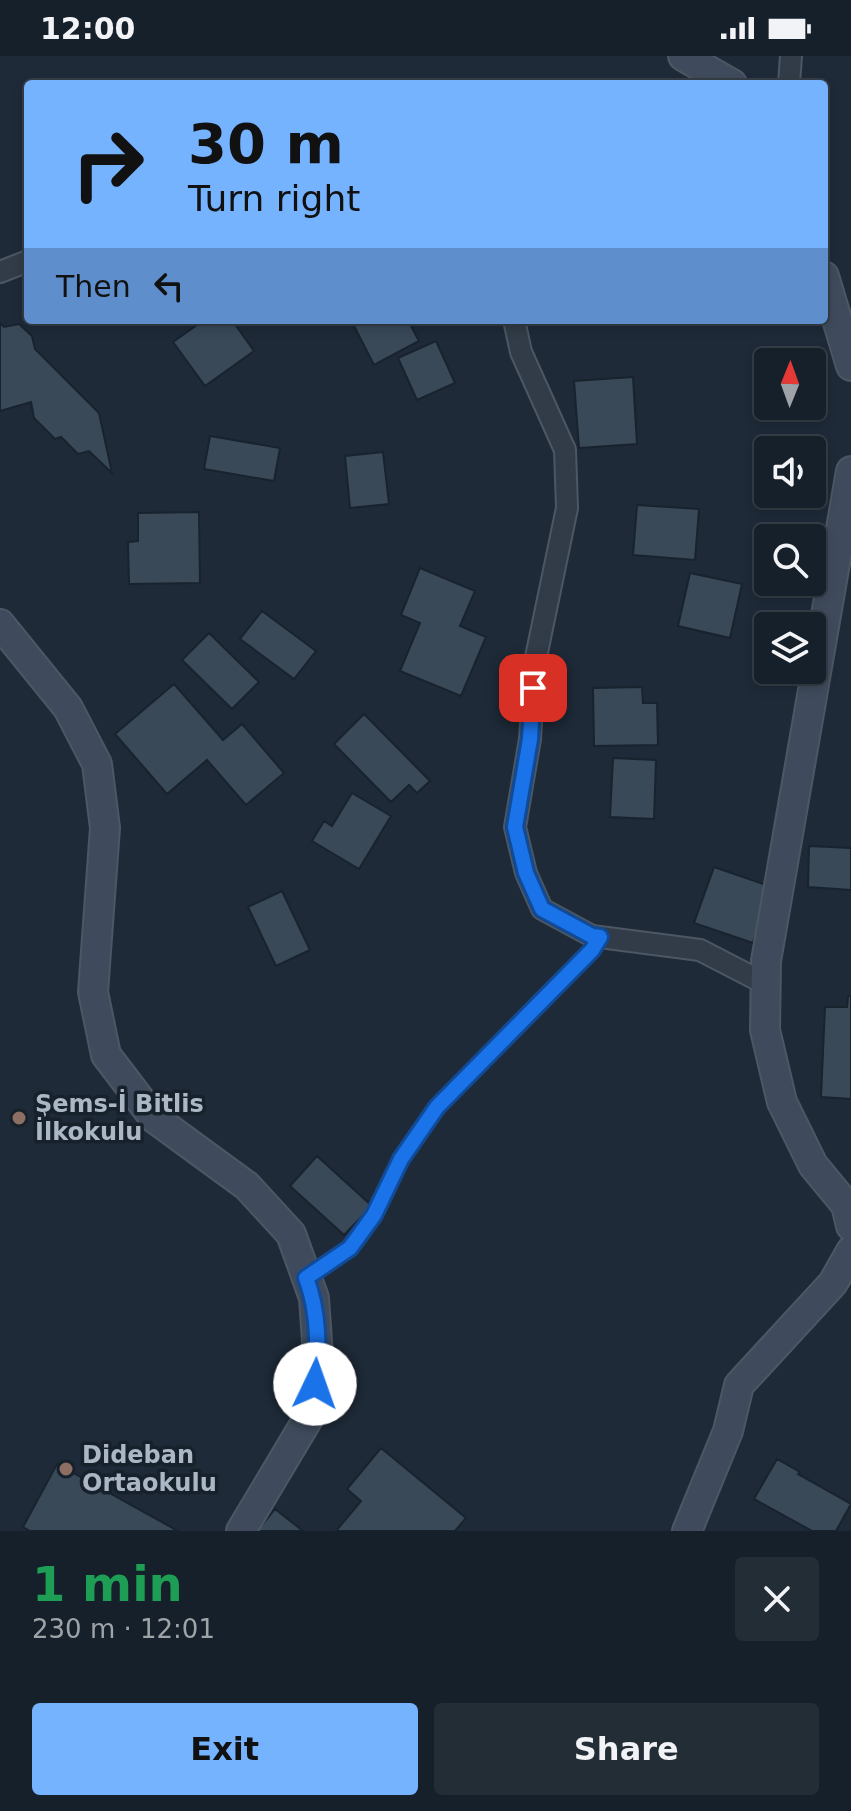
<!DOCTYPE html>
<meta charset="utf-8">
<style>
:root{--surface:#16202a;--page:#232d36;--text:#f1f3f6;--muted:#9ea3a8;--line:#353e47;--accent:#76b3ff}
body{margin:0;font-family:"DejaVu Sans",sans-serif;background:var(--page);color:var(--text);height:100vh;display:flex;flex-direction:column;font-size:30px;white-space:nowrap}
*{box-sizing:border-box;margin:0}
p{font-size:26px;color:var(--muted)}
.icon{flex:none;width:44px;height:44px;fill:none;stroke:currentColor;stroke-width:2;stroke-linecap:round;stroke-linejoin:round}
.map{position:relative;height:1475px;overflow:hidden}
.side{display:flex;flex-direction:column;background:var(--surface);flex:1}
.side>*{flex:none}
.banner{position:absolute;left:24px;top:24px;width:804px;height:244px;border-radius:8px;box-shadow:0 4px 12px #0003,0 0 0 2px var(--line);background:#76b3ff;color:#111;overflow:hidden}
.needle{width:52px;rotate:1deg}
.buttons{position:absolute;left:754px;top:292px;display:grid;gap:16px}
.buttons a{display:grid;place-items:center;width:72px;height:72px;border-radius:8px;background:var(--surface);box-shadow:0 4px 12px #0003,0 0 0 2px var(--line);font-size:40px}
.pin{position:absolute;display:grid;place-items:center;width:68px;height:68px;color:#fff;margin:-34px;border-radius:16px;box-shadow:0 4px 12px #0006}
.me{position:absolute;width:88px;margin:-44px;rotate:3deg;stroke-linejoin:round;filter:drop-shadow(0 0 6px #0008)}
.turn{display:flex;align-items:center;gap:28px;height:168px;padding:0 32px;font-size:36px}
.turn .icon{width:104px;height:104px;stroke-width:2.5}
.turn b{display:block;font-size:56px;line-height:68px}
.then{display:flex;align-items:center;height:76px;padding:0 32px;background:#0003;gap:16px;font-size:30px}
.round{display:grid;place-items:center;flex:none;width:84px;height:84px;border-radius:8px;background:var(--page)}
.headline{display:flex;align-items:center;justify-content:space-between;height:136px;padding:0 32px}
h1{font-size:48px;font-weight:700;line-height:60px;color:#1e9e55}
.cta{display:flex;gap:16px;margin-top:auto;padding:16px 32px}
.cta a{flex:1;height:92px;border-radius:8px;background:var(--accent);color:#111;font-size:32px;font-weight:700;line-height:92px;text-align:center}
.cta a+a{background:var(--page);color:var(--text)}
.status{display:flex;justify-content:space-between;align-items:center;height:56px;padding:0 40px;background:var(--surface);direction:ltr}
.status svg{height:22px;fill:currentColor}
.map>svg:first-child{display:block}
.building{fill:#394958;stroke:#19232e;stroke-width:2}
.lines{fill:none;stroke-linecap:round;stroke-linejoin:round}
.lane-casing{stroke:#4c5763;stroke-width:14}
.street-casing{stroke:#4c5763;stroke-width:24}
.secondary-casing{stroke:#4c5763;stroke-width:32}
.lane{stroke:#313c48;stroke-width:10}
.street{stroke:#313c48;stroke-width:20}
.secondary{stroke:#3f4b5c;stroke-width:28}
.route-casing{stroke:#114b97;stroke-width:20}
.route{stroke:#1a73e8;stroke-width:14}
.education-dot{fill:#8d6e63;stroke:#17212c;stroke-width:3}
.labels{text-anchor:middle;stroke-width:7;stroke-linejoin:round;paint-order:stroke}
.poi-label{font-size:24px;font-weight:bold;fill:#abb7c5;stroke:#17212c;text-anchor:start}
</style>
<div class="status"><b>12:00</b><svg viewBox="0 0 49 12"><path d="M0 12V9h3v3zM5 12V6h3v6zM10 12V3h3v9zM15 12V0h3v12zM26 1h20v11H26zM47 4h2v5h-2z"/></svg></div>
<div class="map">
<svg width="851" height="1475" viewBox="0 0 851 1475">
<rect width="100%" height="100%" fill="#1e2a38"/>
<path class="building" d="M204,264h28l22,31 -49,35 -32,-44z
M351,264h57l11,21 -45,24z
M0,267l4,4 15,-3 13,12 3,13 64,64 13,60 -23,-22 -11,3 -17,-17 -6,2 -21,-21 -3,-16 -31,9z
M436,285l19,42 -38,17 -19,-42z
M633,321l4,67 -58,4 -5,-67z
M210,380l70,12 -6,33 -70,-12z
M383,396l6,52 -39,4 -5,-52z
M637,449l62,4 -4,51 -62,-5z
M199,456l1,71 -71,1 -1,-42 10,-1v-28z
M420,512l55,23 -15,35 26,11 -25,59 -61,-25 20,-48 -19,-8z
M690,517l52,11 -12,54 -52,-12z
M262,555l54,40 -22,28 -54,-40z
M209,577l50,49 -27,27 -50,-49z
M174,628l49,56 19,-16 42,49 -38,32 -39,-45 -40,34 -52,-60z
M642,631l1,16h14l1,42 -64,1 -1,-58z
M364,658l66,67 -13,12 -8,-8 -18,17 -57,-58z
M613,702l43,2 -2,59 -44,-2z
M352,737l39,23 -32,53 -47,-28 12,-20 8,5z
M809,790l42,2v42l-43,-3z
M714,811l58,20 -19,56 -59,-20z
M282,835l28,59 -34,16 -28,-59z
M848,940h3v103l-30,-2 4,-90h22z
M317,1100l55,50 -28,29 -54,-49z
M381,1392l85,70 -11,13h-119l25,-30 -14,-12z
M777,1403l23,13 -2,2 53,30 -15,27h-24l-58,-32z
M57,1408l121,67h-148l-7,-4z
M275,1453l28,22h-46z"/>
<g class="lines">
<defs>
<path id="lane" d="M308,1221l42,-29 24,-33 27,-56 36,-52 155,-157 8,-13"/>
<path id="street" d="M789,28l2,-28
M0,216l28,-11
M514,264l7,32 44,98 2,58 -32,154 -5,77 -15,88 11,46 16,36 50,27 108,14 66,34"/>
<path id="secondary" d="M683,0l49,28
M824,220l27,90
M851,415l-85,490 -1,69 17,72 31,63 33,40 5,21
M0,568l68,84 29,56 8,64 -12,164 13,63 48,63 93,68 44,48 23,64 4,58 -6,56 -71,119
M687,1475l41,-100 11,-46 94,-102 18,-32"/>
</defs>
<use href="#lane" class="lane-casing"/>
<use href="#street" class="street-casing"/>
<use href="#secondary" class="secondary-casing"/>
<use href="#lane" class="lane"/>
<use href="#street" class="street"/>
<use href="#secondary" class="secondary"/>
</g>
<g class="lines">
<defs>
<path id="route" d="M315,1328c4,-36 4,-72 -9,-106l44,-30 24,-33 27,-56 36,-52 155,-157 8,-13 -8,-1 -50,-27 -16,-36 -11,-46 15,-88 3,-51"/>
</defs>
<use href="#route" class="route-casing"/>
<use href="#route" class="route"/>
</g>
<g class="education-dot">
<circle cx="19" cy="1062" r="8"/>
<circle cx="66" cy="1413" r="8"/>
</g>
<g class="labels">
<g class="poi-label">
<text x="35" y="1056">Şems-İ Bitlis<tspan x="35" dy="28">İlkokulu</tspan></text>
<text x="82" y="1407">Dideban<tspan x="82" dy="28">Ortaokulu</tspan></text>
</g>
</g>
</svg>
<div class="buttons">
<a><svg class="needle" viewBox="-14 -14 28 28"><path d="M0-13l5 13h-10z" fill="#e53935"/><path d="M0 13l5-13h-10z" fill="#9ea3a8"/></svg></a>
<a><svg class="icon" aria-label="sound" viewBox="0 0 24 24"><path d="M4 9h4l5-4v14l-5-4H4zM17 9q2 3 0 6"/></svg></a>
<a><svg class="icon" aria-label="search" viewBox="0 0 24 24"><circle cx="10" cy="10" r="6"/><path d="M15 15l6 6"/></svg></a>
<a><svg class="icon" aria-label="layers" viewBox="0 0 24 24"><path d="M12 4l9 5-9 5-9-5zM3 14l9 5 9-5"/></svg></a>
</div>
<div class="pin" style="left:533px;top:632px;background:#d93025"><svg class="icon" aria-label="arrive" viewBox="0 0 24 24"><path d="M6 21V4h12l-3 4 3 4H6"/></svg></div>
<svg class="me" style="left:315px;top:1328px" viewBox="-20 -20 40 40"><circle r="19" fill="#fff"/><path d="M0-13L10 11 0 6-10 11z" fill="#1a73e8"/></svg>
<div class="banner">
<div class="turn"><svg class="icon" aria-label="right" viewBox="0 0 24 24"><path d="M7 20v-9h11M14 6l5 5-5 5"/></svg><div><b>30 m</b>Turn right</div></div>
<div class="then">Then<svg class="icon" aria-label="left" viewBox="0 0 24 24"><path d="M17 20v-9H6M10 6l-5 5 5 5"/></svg></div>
</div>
</div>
<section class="side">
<div class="headline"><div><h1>1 min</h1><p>230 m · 12:01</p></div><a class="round"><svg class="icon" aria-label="close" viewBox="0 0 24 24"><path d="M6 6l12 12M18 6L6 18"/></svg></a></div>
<div class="cta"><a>Exit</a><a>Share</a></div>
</section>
